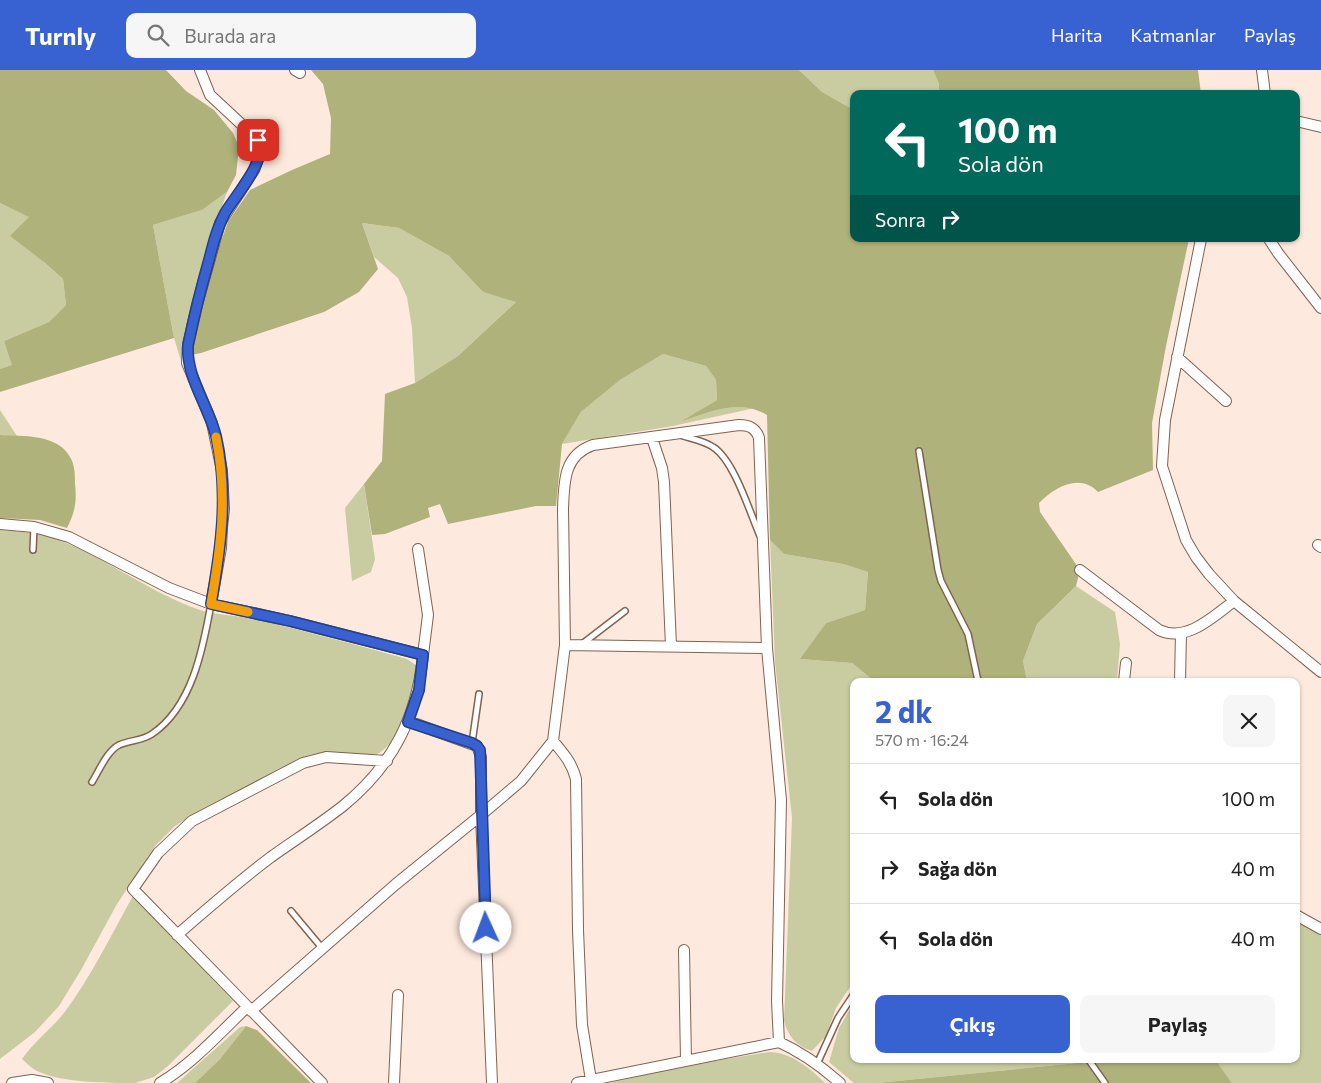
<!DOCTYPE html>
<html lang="tr">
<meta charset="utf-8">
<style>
:root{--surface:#fff;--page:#f6f6f6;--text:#222;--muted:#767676;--line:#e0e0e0;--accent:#3862d2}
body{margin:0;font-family:Commissioner,sans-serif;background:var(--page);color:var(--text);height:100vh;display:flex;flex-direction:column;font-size:19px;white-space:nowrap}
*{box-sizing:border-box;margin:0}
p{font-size:16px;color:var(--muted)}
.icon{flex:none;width:28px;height:28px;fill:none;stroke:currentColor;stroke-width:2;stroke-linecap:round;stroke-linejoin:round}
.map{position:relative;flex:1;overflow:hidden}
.details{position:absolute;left:850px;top:608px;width:450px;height:385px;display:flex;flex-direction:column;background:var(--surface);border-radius:10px;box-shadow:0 1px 4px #0004}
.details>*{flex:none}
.hud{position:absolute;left:850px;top:20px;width:450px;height:152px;border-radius:10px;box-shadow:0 1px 4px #0004;background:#00695c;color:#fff;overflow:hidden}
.pin{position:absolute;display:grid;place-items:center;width:42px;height:42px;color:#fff;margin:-21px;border-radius:10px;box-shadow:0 2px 8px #0006}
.me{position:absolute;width:55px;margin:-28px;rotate:358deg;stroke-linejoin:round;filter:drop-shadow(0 0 4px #0008)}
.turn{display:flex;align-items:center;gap:18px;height:105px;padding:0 25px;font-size:22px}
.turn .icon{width:65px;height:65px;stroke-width:2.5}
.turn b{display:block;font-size:35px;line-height:42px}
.then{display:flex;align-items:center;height:48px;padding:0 25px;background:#0003;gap:10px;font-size:19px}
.round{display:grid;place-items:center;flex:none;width:52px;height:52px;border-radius:10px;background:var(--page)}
.summary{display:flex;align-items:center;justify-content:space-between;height:85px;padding:0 25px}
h1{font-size:30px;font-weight:700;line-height:38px;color:var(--accent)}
.cta{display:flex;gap:10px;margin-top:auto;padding:10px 25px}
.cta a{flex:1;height:58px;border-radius:10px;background:var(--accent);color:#fff;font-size:20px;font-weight:700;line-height:58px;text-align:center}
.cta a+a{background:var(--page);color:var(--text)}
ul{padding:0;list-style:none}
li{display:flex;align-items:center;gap:15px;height:70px;padding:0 25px;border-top:1px solid var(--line)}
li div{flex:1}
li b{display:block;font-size:19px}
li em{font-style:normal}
header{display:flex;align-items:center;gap:30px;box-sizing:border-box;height:70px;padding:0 25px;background:var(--accent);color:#fff}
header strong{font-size:24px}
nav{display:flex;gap:28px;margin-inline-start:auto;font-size:18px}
.search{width:350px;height:45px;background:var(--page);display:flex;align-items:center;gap:12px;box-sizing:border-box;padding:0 18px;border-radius:10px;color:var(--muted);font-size:19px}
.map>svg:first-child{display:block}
.green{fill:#c9cca1}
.forest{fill:#afb27a}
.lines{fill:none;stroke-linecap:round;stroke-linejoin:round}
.service-casing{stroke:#806352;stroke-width:8}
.minor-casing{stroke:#806352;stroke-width:12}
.service{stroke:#fff;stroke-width:5}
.minor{stroke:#fff;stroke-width:10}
.route-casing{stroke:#244088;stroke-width:12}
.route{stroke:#3862d2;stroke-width:9}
.slow{stroke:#f59e0b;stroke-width:9}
</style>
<header>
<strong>Turnly</strong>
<div class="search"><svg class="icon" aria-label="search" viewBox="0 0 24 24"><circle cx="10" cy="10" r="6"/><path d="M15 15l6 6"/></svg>Burada ara</div>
<nav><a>Harita</a><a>Katmanlar</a><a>Paylaş</a></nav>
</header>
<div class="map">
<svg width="1321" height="1013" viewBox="0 0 1321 1013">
<rect width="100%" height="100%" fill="#fde9dd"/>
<path class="green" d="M799,0h134l6,14v10h-85v16l-32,-18z
M227,122c-19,55 -39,111 -46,169l-7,-23 -21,-113 49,-15z
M0,133l30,14 14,45 19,17 3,26 -17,17 -45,19 9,24 -13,4z
M362,153l37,5 50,28 34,36 34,9 -59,55 -43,27 -3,-55 -5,-31 -9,-19 -24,-21z
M663,284l43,12 10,14 1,20 -32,20 44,-14 26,2 -82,18 -111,18 19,-32 39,-32z
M0,340l17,26 -17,-1z
M364,414l11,75 -4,13 -19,9 -7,-73z
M0,460c17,1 36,2 53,8 51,18 95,54 147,72 16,5 35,5 52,9 52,11 104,26 155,40l10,7c-2,23 -16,75 -38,87 -4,2 -11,2 -15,2 -21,0 -38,-5 -58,1l-102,52 -29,18 -19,19 -39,59 -36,66 -22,36 -24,26 -35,27z
M770,470l14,14 59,10 25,8 -3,38 -39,13 -25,36 51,4 22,18h-20v300l-18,27 -10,28 -14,15c-16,-5 -24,-15 -28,-30l8,-203 -17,-156z
M1076,516l39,26 5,32 -3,37h-90l-4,-20 14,-37z
M133,826l100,105 -65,65 -14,11 -19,6c-28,0 -73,0 -98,-12 -6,-3 -10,-8 -15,-12 12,-17 29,-30 42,-46 27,-36 47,-78 69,-117z
M1296,849l25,14v150h-89l-17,-24h81z
M854,932v57h221l2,4 -200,20h-23l-25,-21 10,-34z
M246,956l-26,33 -25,24h-18l63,-56z
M769,982c21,0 41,16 56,31h-215l73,-17z"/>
<path class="forest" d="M0,0h166l20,21 28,19 19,23 6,14 -3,28 -9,17 -25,18 -49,15 21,113 -174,54v-23l12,-4 -8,-24 45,-19 17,-17 -3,-26 -19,-17 -34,-26 19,-19 -29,-14z
M311,0h488l23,22 32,18v129h335l-23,107 -14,77 1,47 -55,22c-18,-20 -45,-4 -59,11l1,9 40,58 -4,16 -39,38 -14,37 4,20h-153l-22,-18 -52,-4 26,-36 39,-13 3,-38 -25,-8 -59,-10 -14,-14 -3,-125c-29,-17 -55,-3 -85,6l35,-21 -1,-20 -10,-14 -43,-12 -43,26 -39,32 -19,32 -6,62h-20l-88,18 -8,-20 -12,4 2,9 -45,17 -13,1 -8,-51 18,-23 3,-67 30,-11 43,-27 58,-54 -33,-10 -34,-36 -50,-28 -37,-5 16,46 -19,23 -35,20 -123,41 -10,2 24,-97 13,-36 22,-32 42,-20 38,-16 1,-36 -8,-34z
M933,0h265l3,24h-262v-10z
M0,365c22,1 58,-1 70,22 5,8 5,18 5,27 2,16 0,29 -8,44l-27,-8 -40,-2z
M246,956l11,4 54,53h-116l25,-24z
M1075,989h140l17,24h-355l200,-20z"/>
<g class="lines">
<defs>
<path id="service" d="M683,366c10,3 21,5 30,11 21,13 37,66 47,89
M919,381l19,119 3,11 27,53 10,47
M33,480l1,-23
M582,574l43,-33
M472,673l7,-49
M92,712c7,-11 15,-31 27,-37 11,-5 23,-4 33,-11 40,-27 51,-85 59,-130
M291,841l31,37
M1088,989l17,24
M817,994l21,-46 16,-24"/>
<path id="minor" d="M200,0l10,25 43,40 8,10v5l-7,20 -34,53 -23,82 -9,40 -1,18 25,60 10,48 2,38 -2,18 -1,21 -10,56
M295,0l5,3
M1262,0l3,24
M1296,51l25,6
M1201,169l-36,181 -3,46 24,74 10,17 13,17 25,27 87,71
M1269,169l9,14 43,55
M1177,287l49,44
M652,368l10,30 2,14 7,164
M0,454l34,3 35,10 100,51 42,16 79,17 133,34c-6,63 -31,111 -80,151 -23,18 -48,34 -72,51 -32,24 -63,51 -94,78
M1318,475l3,2
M418,479l10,66 -5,40
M1080,500l79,60c27,13 54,-13 75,-29
M565,575l202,3
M1124,611l2,-18
M1180,611l1,-48
M408,651l69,25 4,11v58l40,-34 32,-40c11,13 19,22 23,38l2,151 4,95 9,55
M553,671l12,-96 -2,-136c1,-28 1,-54 30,-64l146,-20c10,0 17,3 20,13l8,210 14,152 -4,201 2,41
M481,745l11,268
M1296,845l25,14
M684,880l2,111
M251,941l145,-127 85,-69
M12,1013l20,-3 16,3
M160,1013c33,-20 59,-49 87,-76
M322,1013l-189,-194 25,-36 34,-32 88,-46 23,-12 23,-6 61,4
M394,1013l4,-88
M577,1013l202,-41c22,10 43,25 61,41"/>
</defs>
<use href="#service" class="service-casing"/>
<use href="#minor" class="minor-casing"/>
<use href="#service" class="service"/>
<use href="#minor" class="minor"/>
</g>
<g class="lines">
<defs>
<path id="route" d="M258,70c11,19 -23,56 -33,73 -8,15 -12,31 -16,47 -8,28 -15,57 -21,85 -2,33 20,59 28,91 13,56 5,112 -5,168l79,17 133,34 -4,35 -11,32 64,21 5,3 3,4 6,178"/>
</defs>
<use href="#route" class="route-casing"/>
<use href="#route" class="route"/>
<path class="slow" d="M216,367c12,59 5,110 -5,167l37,8"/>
</g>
</svg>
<div class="pin" style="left:258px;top:70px;background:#d93025"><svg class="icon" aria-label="arrive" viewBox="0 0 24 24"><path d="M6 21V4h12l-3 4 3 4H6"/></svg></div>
<svg class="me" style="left:486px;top:858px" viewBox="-20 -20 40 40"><circle r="19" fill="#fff"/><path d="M0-13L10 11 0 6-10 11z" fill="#3862d2"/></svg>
<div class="hud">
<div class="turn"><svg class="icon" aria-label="left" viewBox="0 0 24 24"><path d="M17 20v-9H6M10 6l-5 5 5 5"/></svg><div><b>100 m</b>Sola dön</div></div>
<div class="then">Sonra<svg class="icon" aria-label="right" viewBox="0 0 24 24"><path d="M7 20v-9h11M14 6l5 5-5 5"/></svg></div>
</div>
<section class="details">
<div class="summary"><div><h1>2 dk</h1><p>570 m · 16:24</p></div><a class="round"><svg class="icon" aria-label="close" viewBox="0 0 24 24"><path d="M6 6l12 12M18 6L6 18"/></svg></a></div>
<ul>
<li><svg class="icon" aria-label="left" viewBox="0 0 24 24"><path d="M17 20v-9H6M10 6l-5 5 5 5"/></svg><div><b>Sola dön</b></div><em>100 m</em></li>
<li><svg class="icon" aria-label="right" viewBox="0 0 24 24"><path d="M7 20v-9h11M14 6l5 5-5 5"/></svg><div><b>Sağa dön</b></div><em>40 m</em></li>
<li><svg class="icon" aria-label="left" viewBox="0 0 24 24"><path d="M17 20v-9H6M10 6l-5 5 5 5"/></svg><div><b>Sola dön</b></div><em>40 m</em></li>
</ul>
<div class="cta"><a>Çıkış</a><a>Paylaş</a></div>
</section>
</div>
